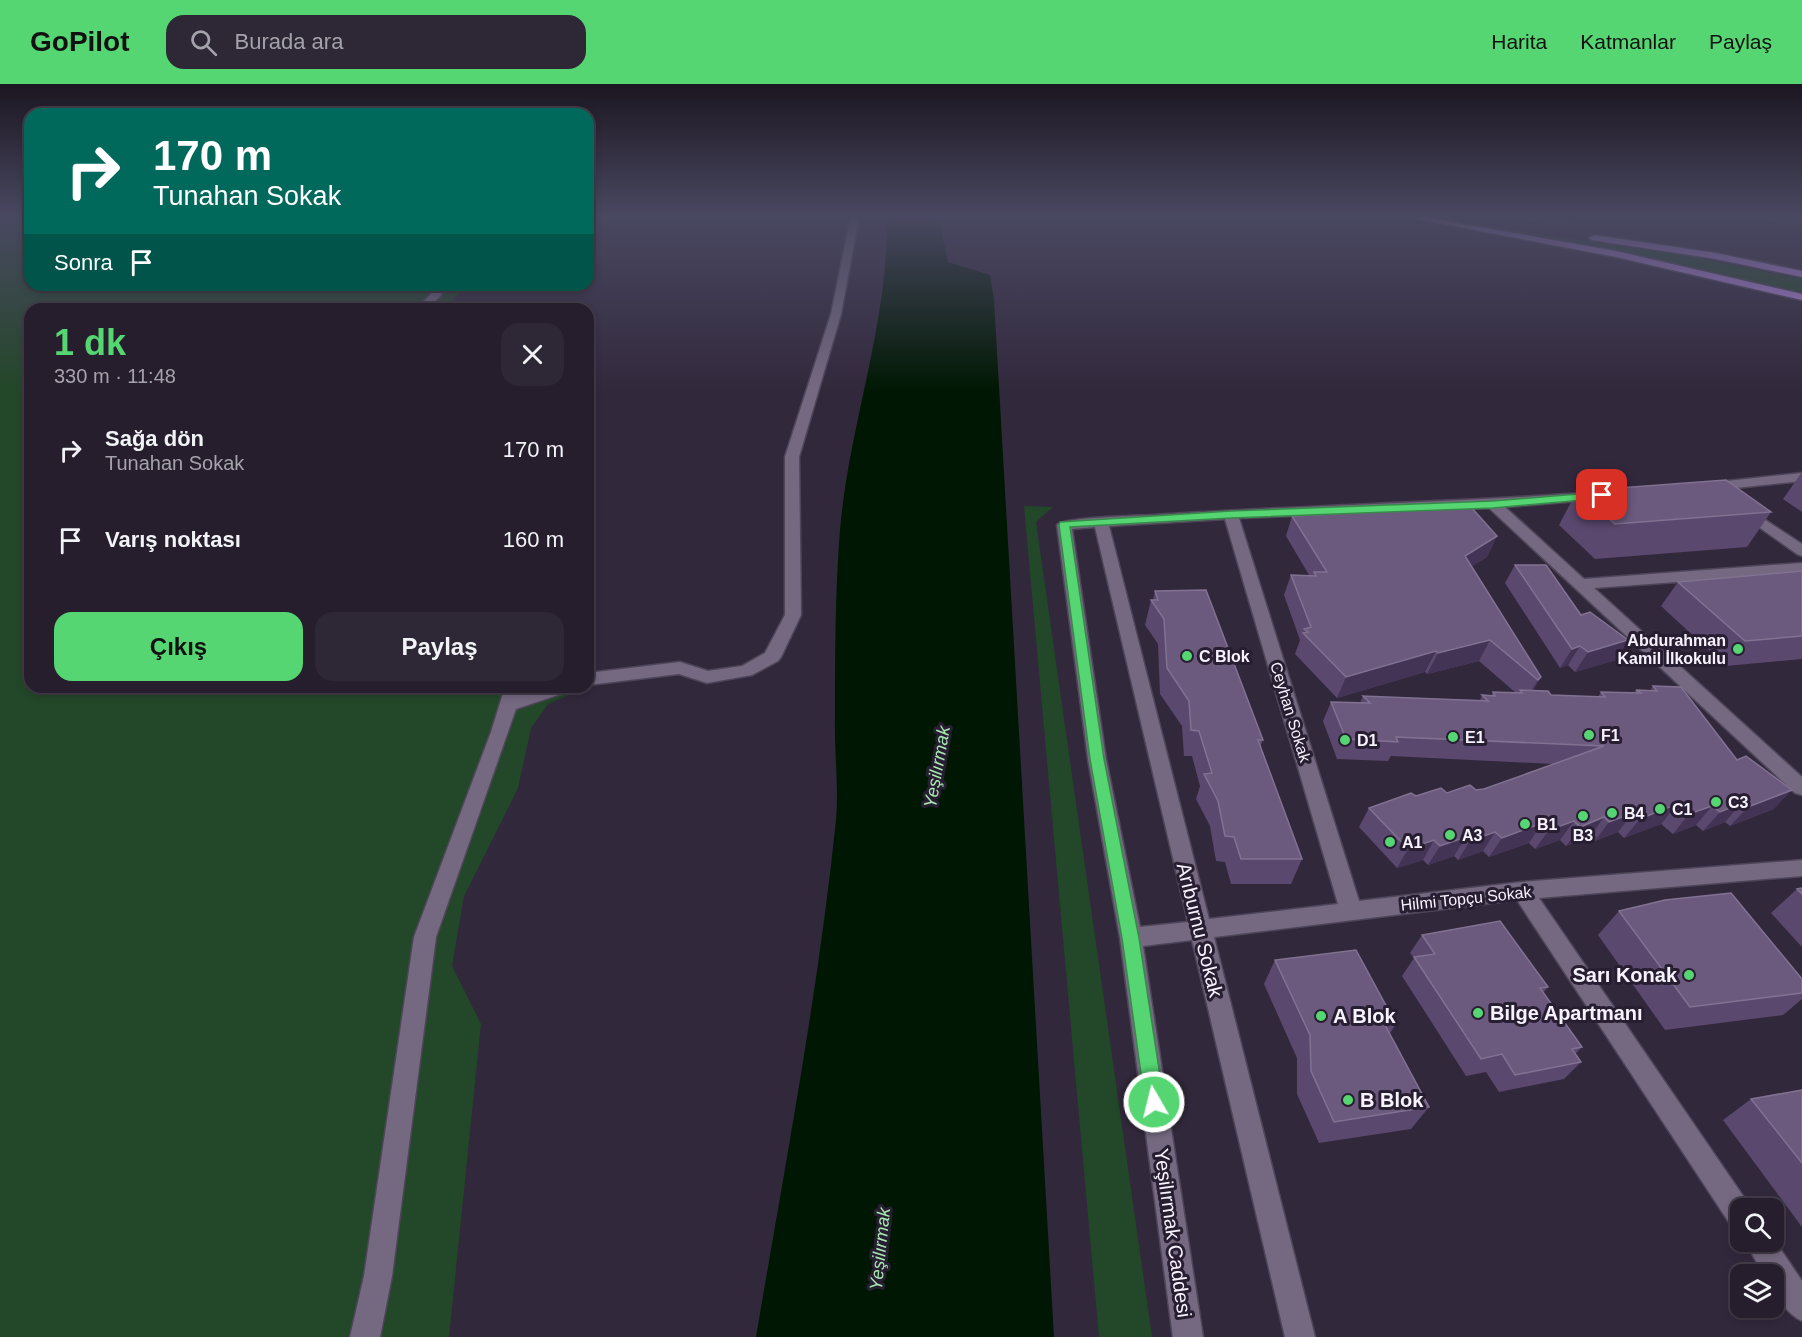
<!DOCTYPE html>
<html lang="tr">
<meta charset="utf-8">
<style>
:root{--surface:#261e2d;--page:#2e2735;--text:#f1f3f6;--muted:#a4a2aa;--line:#423c49;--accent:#55d672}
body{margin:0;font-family:Helvetica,sans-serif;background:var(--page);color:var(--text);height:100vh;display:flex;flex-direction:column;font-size:22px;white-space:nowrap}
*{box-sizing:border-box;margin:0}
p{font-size:20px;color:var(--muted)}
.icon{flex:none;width:33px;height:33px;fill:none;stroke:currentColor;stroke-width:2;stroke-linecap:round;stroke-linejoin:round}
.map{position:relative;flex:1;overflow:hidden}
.details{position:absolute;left:24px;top:219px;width:570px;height:390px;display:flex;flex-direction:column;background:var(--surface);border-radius:18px;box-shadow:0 3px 9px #0003,0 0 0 2px var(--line)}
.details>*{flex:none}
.hud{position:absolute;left:24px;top:24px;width:570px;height:183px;border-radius:18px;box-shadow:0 3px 9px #0003,0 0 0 2px var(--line);background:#00695c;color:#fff;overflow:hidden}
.buttons{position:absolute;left:1730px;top:1114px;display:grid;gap:12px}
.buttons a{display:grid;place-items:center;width:54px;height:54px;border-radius:12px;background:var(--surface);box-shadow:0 3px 9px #0003,0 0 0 2px var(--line);font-size:30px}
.pin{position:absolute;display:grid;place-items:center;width:51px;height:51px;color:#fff;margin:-26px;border-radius:12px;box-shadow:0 3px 9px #0006}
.me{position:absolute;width:66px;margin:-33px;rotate:352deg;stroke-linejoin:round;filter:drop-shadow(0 0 4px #0008)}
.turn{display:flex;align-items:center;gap:21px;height:126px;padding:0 30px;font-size:27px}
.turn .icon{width:78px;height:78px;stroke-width:2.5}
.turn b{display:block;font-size:42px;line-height:51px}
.then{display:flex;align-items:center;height:57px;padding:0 30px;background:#0003;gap:12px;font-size:22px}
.round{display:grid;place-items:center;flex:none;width:63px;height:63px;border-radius:18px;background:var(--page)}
.overview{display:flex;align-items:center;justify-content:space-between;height:102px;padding:0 30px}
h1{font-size:36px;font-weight:700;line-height:45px;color:var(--accent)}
.primary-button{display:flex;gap:12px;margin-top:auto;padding:12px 30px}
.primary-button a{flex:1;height:69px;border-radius:18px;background:var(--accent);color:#111;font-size:24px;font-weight:700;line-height:69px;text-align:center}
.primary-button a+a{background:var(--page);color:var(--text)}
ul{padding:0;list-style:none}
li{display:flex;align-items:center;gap:18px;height:90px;padding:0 30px}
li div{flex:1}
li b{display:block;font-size:22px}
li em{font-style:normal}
header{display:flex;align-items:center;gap:36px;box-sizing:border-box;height:84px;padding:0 30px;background:var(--accent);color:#111}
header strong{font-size:28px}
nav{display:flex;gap:33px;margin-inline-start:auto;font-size:21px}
.search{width:420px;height:54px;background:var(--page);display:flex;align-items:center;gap:15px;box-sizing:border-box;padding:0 21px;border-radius:18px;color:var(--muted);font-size:22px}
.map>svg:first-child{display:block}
.green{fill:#234729}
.water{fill:#001803}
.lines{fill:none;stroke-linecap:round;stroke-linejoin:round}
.minor-casing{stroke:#4e4658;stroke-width:3}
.trunk-casing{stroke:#4e4658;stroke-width:3}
.minor{fill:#756981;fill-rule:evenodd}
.trunk{fill:#b486e1;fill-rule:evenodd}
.wall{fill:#5b486f}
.shaded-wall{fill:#433354}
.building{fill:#6c5a7e;stroke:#817292;stroke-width:1.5}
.route{fill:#55d672;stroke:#378b4a;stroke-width:1.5}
.poi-dot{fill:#55d672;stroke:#281e32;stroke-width:2}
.labels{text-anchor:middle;stroke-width:6;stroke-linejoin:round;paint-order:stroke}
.poi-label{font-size:16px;font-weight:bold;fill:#f7f3fe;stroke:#281e32;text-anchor:start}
.street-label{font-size:16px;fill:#f7f3fe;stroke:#281e32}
.water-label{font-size:18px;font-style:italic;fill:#a9eab2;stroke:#281e32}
.near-street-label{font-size:20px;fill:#f7f3fe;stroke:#281e32}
.near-poi-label{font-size:20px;font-weight:bold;fill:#f7f3fe;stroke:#281e32;text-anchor:start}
</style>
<header>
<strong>GoPilot</strong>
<div class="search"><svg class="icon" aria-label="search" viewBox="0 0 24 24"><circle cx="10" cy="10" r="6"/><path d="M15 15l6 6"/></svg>Burada ara</div>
<nav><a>Harita</a><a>Katmanlar</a><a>Paylaş</a></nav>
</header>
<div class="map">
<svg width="1802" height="1253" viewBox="0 0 1802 1253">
<rect width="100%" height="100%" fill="#32283c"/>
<path class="green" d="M0,132h30v69h432v5l-17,19h-415v378h540l-1,8 -21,9 -17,24 -13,60 -54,108 -12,70 29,58 -32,313h-449z
M1416,132l277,41 109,22v15l-135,-32z
M1491,132h56l4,3 13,2 1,-3 9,1 -2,8z
M1732,132h70v11z
M1024,422l29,1 -17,15 116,815h-53z"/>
<path class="water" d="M887,132h51l10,46 42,13 4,25 60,1037h-298c29,-172 62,-343 80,-517 3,-33 -2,-69 -1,-102 0,-61 0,-127 5,-188 9,-105 49,-208 47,-314z"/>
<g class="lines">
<defs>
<path id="minor" d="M851,132h8l-18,98 -42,143 2,158 -20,42 -3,4 -26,14 -45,8 -28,-9 -91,11v-12l92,-11 28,9 34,-5 23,-13 20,-38v-158l46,-143z
M432,201h10l-1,10 -14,14h-11l15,-15z
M1802,389v8l-94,10 -7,-4 7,-4z
M1597,408l7,4 -2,3 -97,8 79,72 218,-16v10l-208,15 208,189v18l-7,-2 -306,-285 -250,10 120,383 163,-19 280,-22v16l-263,22 213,311h-12v19l-10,-4 -213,-324 -303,37 101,400h-30l-93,-397 -49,6 60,391h-30l-53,-399 -32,-179 -31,-234c7,-8 82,-9 98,-10 147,-10 295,-12 442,-23zM1225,435l113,385 -129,15 -100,-393zM1095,443l93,395 -48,5 -34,-168 -34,-230z
M1744,422l58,38v12l-5,-2 -58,-41 -2,-3z
M505,603h18l-3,8 25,-8h28l-3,4 -54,18 -80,228 -44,339 -12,61h-30l14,-61 50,-339 77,-205z
M1773,1154l29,43v40c-17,-8 -29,-28 -29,-46h-9l-19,-33h28z"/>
<path id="trunk" d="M1401,132h16l199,35 186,43v6l-186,-43z
M1594,151l122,18 86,18v6l-86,-18 -125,-19 -2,-2z"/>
</defs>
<use href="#minor" class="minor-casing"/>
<use href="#trunk" class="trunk-casing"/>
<use href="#minor" class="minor"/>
<use href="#trunk" class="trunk"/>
</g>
<path class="wall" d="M1802,388v40l-19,-13z
M1577,407l194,21 -24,35 -152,12 -36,-34z
M1292,432l205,20 -10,21 -15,9 69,111 -8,13 18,5 47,2 3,-5 33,1 2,-3 14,1 3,-5 121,123 -44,17 -5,-4 -22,9 -7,-6 -23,9 -12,-10 -37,14 -6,-6 -23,9 -5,-4 -24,9 -6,-6 -25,9 -6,-6 -40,14 -6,-6 -25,9 -4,-4 -26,9 -5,-5 -26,8 -38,-41 10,-19 47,-12 68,-7 70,-25 -163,-8 -3,5 -51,-2 -14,-38 8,-19 29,1 3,-7 117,4 2,-5 9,1 2,-4 23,1 -37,-32 -52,13 -2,-2 -88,26 -42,-44 5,-14 -16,-45 7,-20h18l-23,-39z
M1515,481l66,50 47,25 -12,20 -41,12 -7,-7 -8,3 -55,-85z
M1802,487v88l-76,7 -65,-60 17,-24z
M1155,507l108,149 -3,7 42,112 -11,25h-60l-6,-22 -9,-1 -6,-35 -14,-27 4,-13 -8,-30h-8l-2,-30 -22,-32 -2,-50 -13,-19 6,-25h2z
M1802,804v59l-31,-34 26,-24z
M1619,827l183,68v20l-19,16 -118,15 -67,-95z
M1422,851l126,52 -5,6 39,54 -7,7 6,8 -17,17 -65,13 -13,-20 -20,4 -64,-100 12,-18 -4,-5z
M1275,876l121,64 -6,9 39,74 -18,22 -92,14 -22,-49v-36l-33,-74z
M1802,1006v137l-79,-107 28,-21z"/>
<path class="shaded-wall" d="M1497,452l-10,21 -32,20 10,-21z
M1490,556l-11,21 -52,13 11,-21z
M1628,556l-12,20 -41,12 13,-20z
M1580,562l-12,19 -8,3 12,-19z
M1436,567l-11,21 -88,26 9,-21z
M1541,593l-12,21 -4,3 13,-21z
M1792,706l-18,19 -44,17 18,-19z
M1742,719l-17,19 -22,9 17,-19z
M1677,720l-16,20 -37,14 16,-19z
M1712,722l-16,19 -23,9 16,-20z
M1633,729l-15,19 -23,9 14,-19z
M1604,733l-14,20 -24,9 14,-19z
M1574,737l-14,19 -25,9 14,-19z
M1542,739l-13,20 -40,14 13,-19z
M1495,748l-12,19 -25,9 12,-19z
M1466,753l-12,19 -26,9 12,-19z
M1434,756l-11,20 -26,8 11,-19z"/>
<path class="building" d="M1726,396l45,32 -156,12 -38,-33z
M1471,423l26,29 -32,20 76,121 -3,3 -48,-40 -52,13 -2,-2 -90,26 -43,-44 5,-1 -4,-3 7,-2 -20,-52 25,1 -2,-4h13l-35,-56z
M1515,481h31l35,50 9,-3 38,28 -40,12 -8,-6 -8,3z
M1802,487v65l-57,5 -67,-59z
M1206,506l57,150h-5l44,119h-61l-7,-22 -9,-1 -7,-35 -14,-27 8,-1 -13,-42 -8,-1 -2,-29 -22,-33 -3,-49 -13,-19h7l-3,-9z
M1653,602l28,1 56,73 9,-4 46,34 -44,17 -6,-4 -22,9 -8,-6 -23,8 -12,-10 -37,15 -7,-6 -24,9 -5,-5 -24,10 -6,-6 -25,9 -7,-7 -40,15 -7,-6 -25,9 -4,-4 -26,9 -6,-6 -26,9 -39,-41 42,-15 5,3 25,-8 6,5 23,-8 6,5 8,-1 120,-43 -208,-9 2,5 -52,-3 -15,-37 39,1 -7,-7 125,5 -6,-6 13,1 -2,-4 29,1 -2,-3 28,1 3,4 54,2 -4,-5 40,1 -5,-3 21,1z
M1802,804v6l-5,-5z
M1731,809l71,86v14l-112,14 -71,-96 46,-11z
M1500,837l48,66 -8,1 42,59 -10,2 9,13 -66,13 -13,-21 -21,5 -67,-102 21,-3 -13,-19z
M1356,866l40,74 -11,1 44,82 -95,15 -23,-51 -1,-36 -35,-75z
M1802,1006v73l-51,-64z"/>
<linearGradient id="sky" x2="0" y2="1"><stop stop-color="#1c1621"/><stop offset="0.43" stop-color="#494861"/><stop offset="1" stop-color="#494861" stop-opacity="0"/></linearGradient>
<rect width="1802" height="307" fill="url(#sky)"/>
<path class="route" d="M1602,408l5,3 -1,3 -113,10 -262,10 -161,9 34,232 35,179 25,164 -3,7 -7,3 -6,-3 -3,-7 -23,-164 -32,-179 -31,-234 1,-3 171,-11 262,-10z"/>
<g class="poi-dot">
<circle cx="1738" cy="565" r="6"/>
<circle cx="1187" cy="572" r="6"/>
<circle cx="1589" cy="651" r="6"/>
<circle cx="1453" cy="653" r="6"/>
<circle cx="1345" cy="656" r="6"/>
<circle cx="1716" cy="718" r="6"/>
<circle cx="1660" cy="725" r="6"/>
<circle cx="1612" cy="729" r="6"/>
<circle cx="1583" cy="732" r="6"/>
<circle cx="1525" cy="740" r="6"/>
<circle cx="1450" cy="751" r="6"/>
<circle cx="1390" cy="758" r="6"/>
<circle cx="1689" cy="891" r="6"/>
<circle cx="1478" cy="929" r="6"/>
<circle cx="1321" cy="932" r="6"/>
<circle cx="1348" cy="1016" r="6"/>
</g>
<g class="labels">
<g class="poi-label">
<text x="1726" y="562" text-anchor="end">Abdurahman<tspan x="1726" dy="18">Kamil İlkokulu</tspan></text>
<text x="1199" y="578">C Blok</text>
<text x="1601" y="657">F1</text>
<text x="1465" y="659">E1</text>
<text x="1357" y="662">D1</text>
<text x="1728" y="724">C3</text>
<text x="1672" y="731">C1</text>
<text x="1624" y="735">B4</text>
<text x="1537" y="746">B1</text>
<text x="1462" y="757">A3</text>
<text x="1583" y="757" text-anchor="middle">B3</text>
<text x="1402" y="764">A1</text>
</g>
<g class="street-label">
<text transform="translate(1291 628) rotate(73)" y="6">Ceyhan Sokak</text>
<text transform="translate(1466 814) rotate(-6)" y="6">Hilmi Topçu Sokak</text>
</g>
<g class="water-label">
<text transform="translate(937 683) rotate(-80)" y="6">Yeşilırmak</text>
<text transform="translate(880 1165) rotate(-84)" y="6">Yeşilırmak</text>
</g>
<g class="near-street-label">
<text transform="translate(1200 846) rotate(76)" y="7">Arıburnu Sokak</text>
<text transform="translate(1173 1149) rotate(82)" y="7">Yeşilırmak Caddesi</text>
</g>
<g class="near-poi-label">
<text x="1677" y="898" text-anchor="end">Sarı Konak</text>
<text x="1490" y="936">Bilge Apartmanı</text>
<text x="1333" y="939">A Blok</text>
<text x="1360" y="1023">B Blok</text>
</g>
</g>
</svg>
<div class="buttons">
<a><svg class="icon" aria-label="search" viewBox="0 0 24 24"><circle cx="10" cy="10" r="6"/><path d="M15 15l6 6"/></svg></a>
<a><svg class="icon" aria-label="layers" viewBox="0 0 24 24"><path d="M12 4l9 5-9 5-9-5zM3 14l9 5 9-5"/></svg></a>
</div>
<div class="pin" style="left:1602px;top:411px;background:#d93025"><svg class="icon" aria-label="arrive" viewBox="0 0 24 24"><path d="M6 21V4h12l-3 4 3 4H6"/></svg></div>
<svg class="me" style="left:1154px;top:1018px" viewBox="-20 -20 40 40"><circle r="17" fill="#55d672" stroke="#fff" stroke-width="3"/><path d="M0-11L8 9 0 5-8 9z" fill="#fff"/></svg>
<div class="hud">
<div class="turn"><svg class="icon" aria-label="right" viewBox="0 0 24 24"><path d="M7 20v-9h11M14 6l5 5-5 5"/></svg><div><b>170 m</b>Tunahan Sokak</div></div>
<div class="then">Sonra<svg class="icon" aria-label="arrive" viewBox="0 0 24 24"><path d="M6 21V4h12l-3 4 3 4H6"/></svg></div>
</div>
<section class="details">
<div class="overview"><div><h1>1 dk</h1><p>330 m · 11:48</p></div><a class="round"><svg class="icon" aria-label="close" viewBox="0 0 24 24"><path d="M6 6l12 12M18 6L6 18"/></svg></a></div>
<ul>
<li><svg class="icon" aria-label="right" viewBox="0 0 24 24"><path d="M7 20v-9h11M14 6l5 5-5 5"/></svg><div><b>Sağa dön</b><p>Tunahan Sokak</p></div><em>170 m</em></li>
<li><svg class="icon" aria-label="arrive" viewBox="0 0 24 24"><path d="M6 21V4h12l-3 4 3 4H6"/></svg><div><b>Varış noktası</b></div><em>160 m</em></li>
</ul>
<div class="primary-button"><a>Çıkış</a><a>Paylaş</a></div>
</section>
</div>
